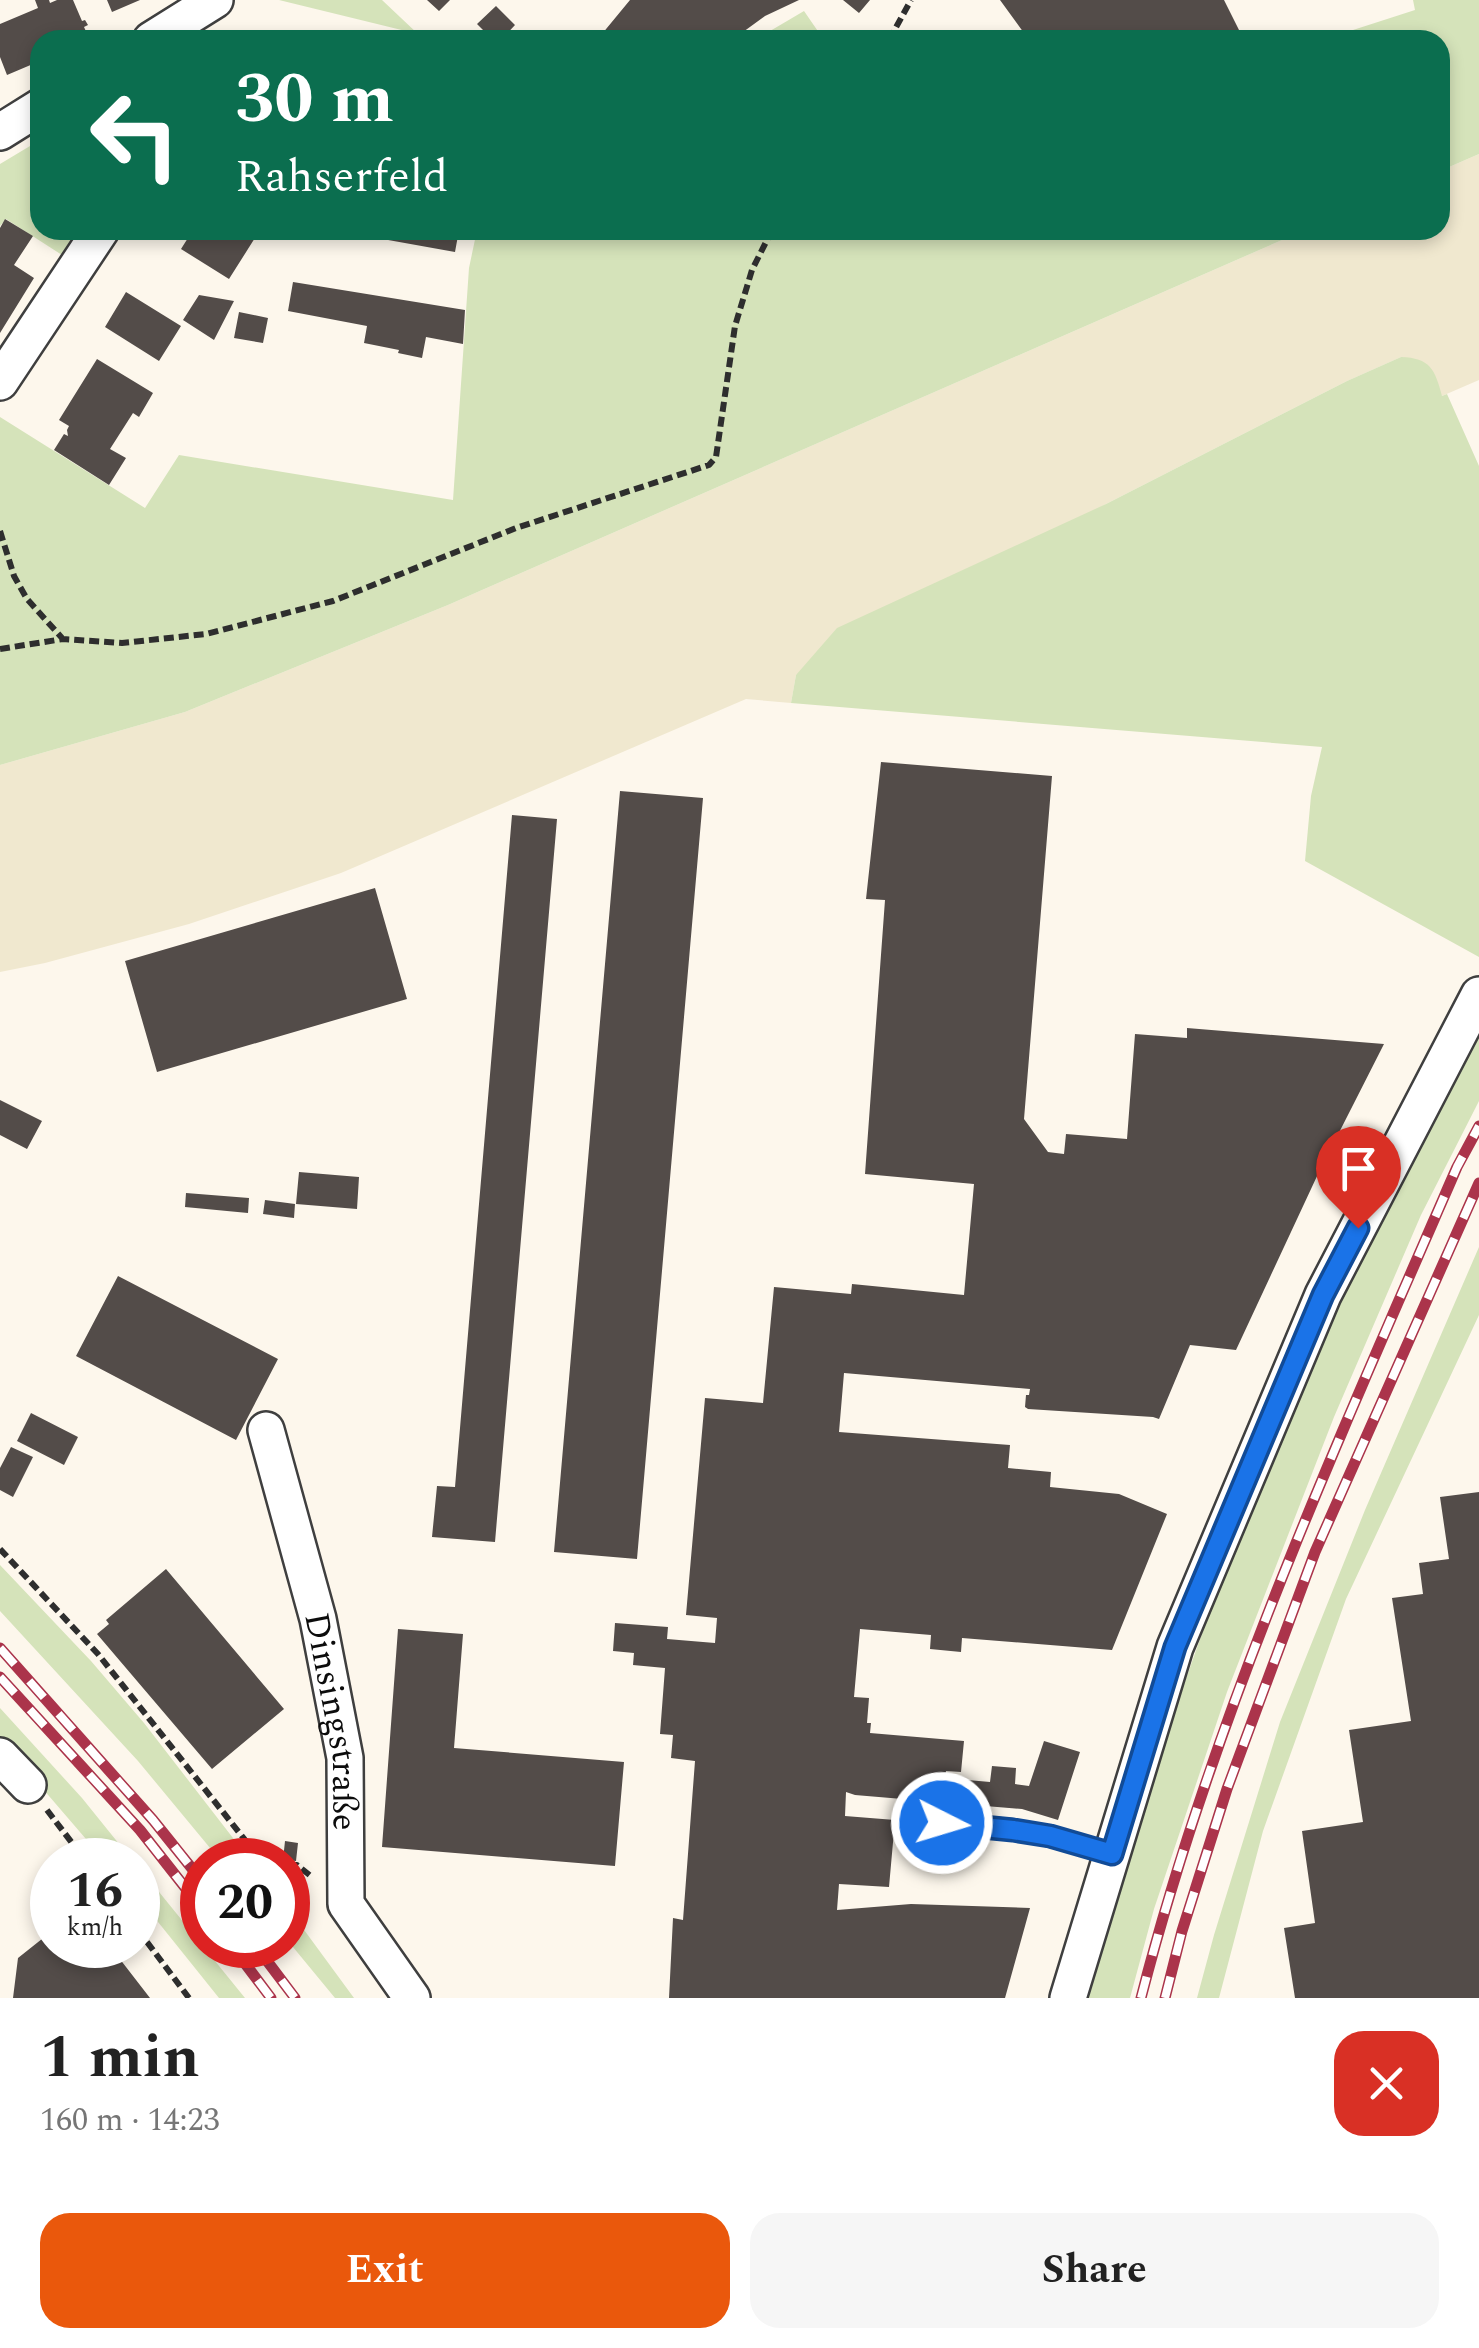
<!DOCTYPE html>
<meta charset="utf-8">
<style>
:root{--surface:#fff;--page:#f6f6f6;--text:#222;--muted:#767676;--accent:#ea580c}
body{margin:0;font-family:Spectral,serif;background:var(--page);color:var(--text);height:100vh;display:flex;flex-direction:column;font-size:38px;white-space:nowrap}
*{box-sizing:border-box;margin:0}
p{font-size:32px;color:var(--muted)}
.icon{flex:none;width:55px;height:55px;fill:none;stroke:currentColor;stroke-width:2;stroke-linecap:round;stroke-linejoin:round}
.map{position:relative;height:1998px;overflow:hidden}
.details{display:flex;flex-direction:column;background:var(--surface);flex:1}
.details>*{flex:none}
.hud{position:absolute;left:30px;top:30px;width:1420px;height:210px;border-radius:30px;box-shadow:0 5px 15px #0003;background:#0b6e4f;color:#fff;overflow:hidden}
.speed{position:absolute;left:30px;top:1838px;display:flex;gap:20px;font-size:50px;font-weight:700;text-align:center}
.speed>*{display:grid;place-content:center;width:130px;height:130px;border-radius:50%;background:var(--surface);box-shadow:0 5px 15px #0003;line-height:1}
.speed small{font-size:25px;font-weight:400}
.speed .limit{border:15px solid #d22;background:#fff;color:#111}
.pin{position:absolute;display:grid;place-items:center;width:85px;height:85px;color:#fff;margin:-102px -42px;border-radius:50% 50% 50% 0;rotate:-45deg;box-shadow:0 0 10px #0007}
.pin .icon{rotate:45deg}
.me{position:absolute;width:110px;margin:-55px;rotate:95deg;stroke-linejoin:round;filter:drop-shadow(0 0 8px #0008)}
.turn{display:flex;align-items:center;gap:35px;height:210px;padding:0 40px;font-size:45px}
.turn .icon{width:130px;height:130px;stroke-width:2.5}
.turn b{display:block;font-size:70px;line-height:85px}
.round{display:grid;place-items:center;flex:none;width:105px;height:105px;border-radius:30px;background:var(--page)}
.overview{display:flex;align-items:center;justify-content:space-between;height:170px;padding:0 40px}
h1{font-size:60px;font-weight:700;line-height:75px}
.action{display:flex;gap:20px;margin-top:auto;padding:20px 40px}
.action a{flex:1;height:115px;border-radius:30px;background:var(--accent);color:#fff;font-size:40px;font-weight:700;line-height:115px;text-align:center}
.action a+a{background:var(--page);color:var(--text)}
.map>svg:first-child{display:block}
.farmland{fill:#f0e8cf}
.green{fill:#d5e3ba}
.building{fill:#534c49}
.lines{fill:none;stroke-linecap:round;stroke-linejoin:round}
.lane-casing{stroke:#3f3f3f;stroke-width:22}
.street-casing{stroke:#3f3f3f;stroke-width:40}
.path{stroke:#2e2e2e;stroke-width:6;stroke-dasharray:10 5;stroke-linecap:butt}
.lane{stroke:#fff;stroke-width:18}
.street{stroke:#fff;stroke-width:35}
.rail-casing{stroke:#ab344b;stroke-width:11}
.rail{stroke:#fff;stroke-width:8;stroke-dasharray:22;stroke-linecap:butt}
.route-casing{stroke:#114b97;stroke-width:25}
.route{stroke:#1a73e8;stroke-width:18}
.labels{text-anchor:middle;stroke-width:10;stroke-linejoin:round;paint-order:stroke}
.street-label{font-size:35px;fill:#0c0c0c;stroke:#fff}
</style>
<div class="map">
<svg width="1479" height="1998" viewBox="0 0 1479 1998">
<rect width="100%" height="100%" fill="#fdf7ec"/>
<path class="farmland" d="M1479,154v226l-37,16 -41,-39 -54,24 -241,123 -310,171 -5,28 -45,-4 -405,174 -152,51 -144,39 -45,9v-207l185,-53 263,-107 857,-375h135v-59z"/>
<path class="green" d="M279,0h103l36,34 -135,-33z
M1413,0h66v154l-39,17v-131h-118l93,-30z
M804,11l20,29h-69z
M40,140v90h39l-17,25 -56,-36 -6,7v-62z
M477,230h828l-857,375 -263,107 -185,53v-348l145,91 34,-53 274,45 16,-232z
M1401,357c29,1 34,12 41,39l5,-2 32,72v491l-174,-96 6,-65 11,-49 -531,-44 5,-28 41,-47 269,-124 241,-123z
M1479,1023v78l-58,114 -87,202 -107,275 -73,217 -24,89h-46l59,-198 112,-316 128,-281z
M1479,1247v68l-133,284 -83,232 -44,167h-22l17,-63 66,-213 85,-212z
M0,1565l91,96 53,62 106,137h-30l-82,-99 -138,-150z
M0,1708l82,90 50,62h-28l-6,-7 -98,-114z
M138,1866l107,132h-26l-81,-101z
M288,1908l66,90h-19l-47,-57z"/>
<path class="building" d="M35,0h14l1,3 7,-3h16l9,21 3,-1 3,5 -4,2 6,13h-50v21l-33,14 -7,-18v-33l38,-16z
M107,0h33l-28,12z
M427,0h23l-11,11z
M630,0h169l-34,16 -33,24h-135z
M843,0h27l-11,13z
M1000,0h224l20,40h-215z
M496,6l19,19 -14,15h-8l-16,-16z
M5,219l28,17 -19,29 20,13 -34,55v-105z
M193,230h67l-31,49 -48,-30z
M378,230h81l-4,22 -78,-14z
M293,282l172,28 -2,34 -37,-7 -4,21 -24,-5 1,-3 -35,-7 3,-17 -79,-15z
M126,292l55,34 -22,35 -54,-34z
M199,295l35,6 -20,39 -31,-20z
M239,312l29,6 -5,25 -29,-5z
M97,359l56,34 -14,24 -6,-4 -23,36 16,9 -17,27 -55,-35 10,-16 4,2 -1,-6 2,-4 -10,-6z
M881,762l171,14 -28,343 24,33 16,2 2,-20 61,5 8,-105 52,4v-10l197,16 -66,130 -82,176 -46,-5 -31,74 -6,-2 -125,-8 -3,-2 1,-12h3l1,-6 -186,-16 -5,59 171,13 -2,23 43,4 -1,15 69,7 48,20 -55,136 -150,-12 -1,14 -31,-3 1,-14 -71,-6 -6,68 15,1 -2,25h4l-1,10 94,8 -3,31 -15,-1 -1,7 45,4 2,-16 24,2 -1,16 14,2 15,-45 36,11 -22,68 -36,-11 -167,-14 -9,-3 -1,24 50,4 -6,67 -50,-3 -2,26 74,-6 119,4 -25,90h-336l4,-80 10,2 12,-159 -24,-3 2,-23 -13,-1 5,-66 -32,-3 1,-12 -21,-2 2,-28 53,4 -1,12 48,4 2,-25 -31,-3 19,-217 58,5 11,-116 77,7 1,-10 112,11 10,-111 -109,-10 20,-274 -19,-1z
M620,791l83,7 -66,761 -83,-7z
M512,815l45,4 -62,723 -63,-5 5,-51 18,1z
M375,888l32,111 -250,73 -32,-111z
M0,1100l42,21 -15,28 -27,-14z
M299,1172l60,5 -2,32 -61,-5z
M186,1193l63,5 -1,15 -63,-6z
M265,1200l30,4 -1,14 -31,-4z
M118,1276l160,83 -42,81 -160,-84z
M31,1413l47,24 -14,28 -47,-24z
M11,1447l22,10 -20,40 -13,-7v-22z
M1479,1492v506h-184l-11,-70 31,-5 -13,-92 61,-9 -14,-92 62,-9 -19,-123 31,-4 -4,-31 30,-4 -9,-62z
M166,1569l118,140 -72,60 -115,-135 12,-10 -3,-4z
M398,1629l65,5 -9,114 170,14 -9,104 -233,-19z
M285,1841l13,2 -2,18 -13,-1z
M52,1931v14h57l41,53h-137l5,-40z"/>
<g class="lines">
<defs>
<path id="lane" d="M943,1823l70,6 37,8 62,17"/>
<g id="street">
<path d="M151,40l64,-40"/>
<path d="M0,132l40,-25"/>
<path d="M0,382l101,-152"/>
<path id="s1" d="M266,1430l52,189 27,139 1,146 66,94"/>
<path d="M0,1756l28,29"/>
<path d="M1068,1998l107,-351 148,-352 156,-300"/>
</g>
</defs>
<use href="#lane" class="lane-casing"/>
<use href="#street" class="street-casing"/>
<path class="path" d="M889,40l22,-40
M0,531l14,45 13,23 35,39
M0,649l63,-10 59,4 84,-9 127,-33 183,-73 193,-63 7,-8 19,-131 17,-56 20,-40
M0,1549l98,105 151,191 19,15
M47,1810l38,50
M288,1865h9l15,12
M138,1930l51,68"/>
<use href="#lane" class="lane"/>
<use href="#street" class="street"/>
<defs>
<path id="rail" d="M0,1648l153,172 49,61
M0,1677l140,153 62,79
M231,1945l40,53
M255,1945l40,53
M1141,1998c74,-288 198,-559 316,-831l22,-41
M1165,1998l17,-67 45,-142 88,-237 164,-369"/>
</defs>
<use href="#rail" class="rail-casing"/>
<use href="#rail" class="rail"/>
</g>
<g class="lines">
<defs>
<path id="route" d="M942,1823l71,7 37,6 62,18 63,-207 148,-352 35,-67"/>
</defs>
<use href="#route" class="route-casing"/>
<use href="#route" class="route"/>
</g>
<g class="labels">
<g class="street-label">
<text dy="12" stroke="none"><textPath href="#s1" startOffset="300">Dinsingstraße</textPath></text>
</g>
</g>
</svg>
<div class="speed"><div>16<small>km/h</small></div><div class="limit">20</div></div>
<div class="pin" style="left:1358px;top:1228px;background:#d93025"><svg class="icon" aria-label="arrive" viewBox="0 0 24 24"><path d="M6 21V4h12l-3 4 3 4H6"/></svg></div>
<svg class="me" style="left:942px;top:1823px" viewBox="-20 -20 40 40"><circle r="17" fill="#1a73e8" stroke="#fff" stroke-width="3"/><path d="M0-11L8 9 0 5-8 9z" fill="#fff"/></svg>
<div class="hud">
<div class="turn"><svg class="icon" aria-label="left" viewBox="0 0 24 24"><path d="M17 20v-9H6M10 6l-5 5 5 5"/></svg><div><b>30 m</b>Rahserfeld</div></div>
</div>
</div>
<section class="details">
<div class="overview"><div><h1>1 min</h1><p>160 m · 14:23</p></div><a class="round" style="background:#d93025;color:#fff"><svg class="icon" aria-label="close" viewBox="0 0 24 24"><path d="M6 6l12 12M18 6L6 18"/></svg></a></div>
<div class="action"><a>Exit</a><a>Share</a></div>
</section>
